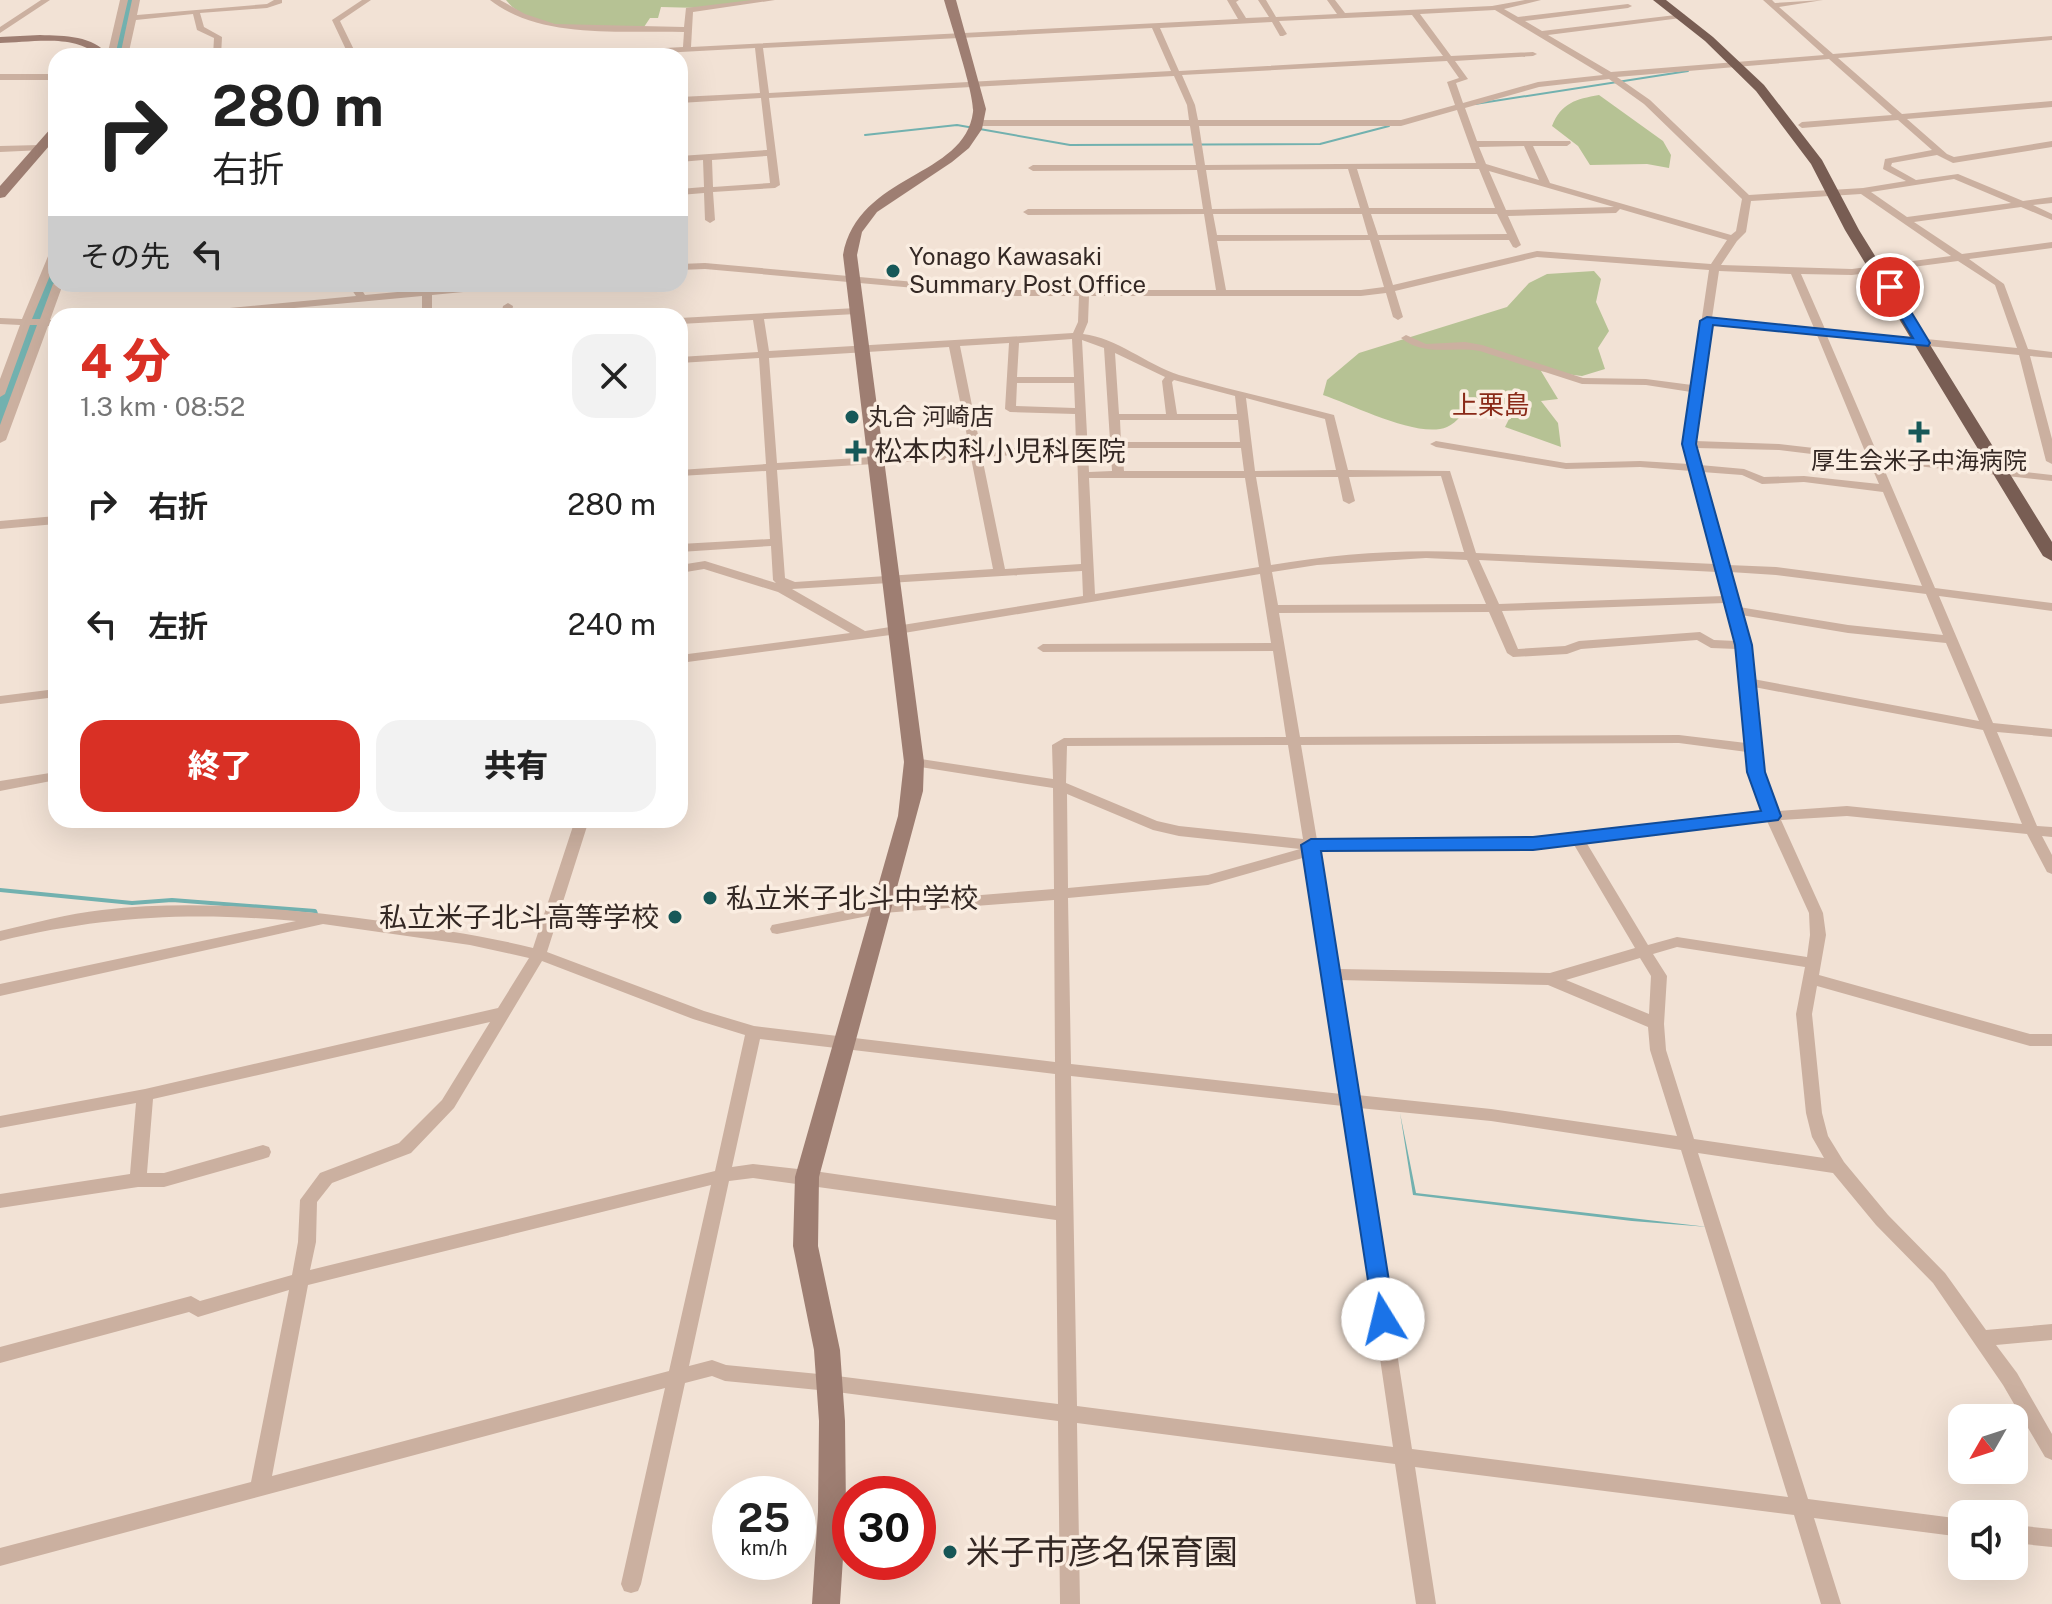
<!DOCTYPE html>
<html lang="ja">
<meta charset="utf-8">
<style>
:root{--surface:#fff;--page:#f2f2f2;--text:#222;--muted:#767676;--accent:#d93025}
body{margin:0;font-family:"Public Sans","Noto Sans JP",sans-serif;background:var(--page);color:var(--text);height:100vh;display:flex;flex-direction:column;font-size:30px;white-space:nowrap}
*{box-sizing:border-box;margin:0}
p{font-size:26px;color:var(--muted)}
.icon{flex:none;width:44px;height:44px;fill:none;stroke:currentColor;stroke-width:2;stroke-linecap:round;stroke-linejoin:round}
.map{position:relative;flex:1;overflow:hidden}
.drawer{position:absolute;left:48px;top:308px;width:640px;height:520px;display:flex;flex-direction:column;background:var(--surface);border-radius:24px;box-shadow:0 8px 32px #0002}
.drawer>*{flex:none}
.top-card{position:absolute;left:48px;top:48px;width:640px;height:244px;border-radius:24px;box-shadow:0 8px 32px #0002;background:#fff;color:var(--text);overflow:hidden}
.needle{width:52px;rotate:231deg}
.tools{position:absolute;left:1948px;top:1404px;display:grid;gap:16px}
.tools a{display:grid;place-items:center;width:80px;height:80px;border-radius:16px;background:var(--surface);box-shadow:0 8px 32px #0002;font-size:40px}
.speed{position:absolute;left:712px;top:1476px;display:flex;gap:16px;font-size:40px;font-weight:700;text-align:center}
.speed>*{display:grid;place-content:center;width:104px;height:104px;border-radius:50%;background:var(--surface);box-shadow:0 8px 32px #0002;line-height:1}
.speed small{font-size:20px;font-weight:400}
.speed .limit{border:12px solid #d22;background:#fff;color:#111}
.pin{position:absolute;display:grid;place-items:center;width:68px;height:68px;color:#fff;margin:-34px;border:4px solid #fff;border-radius:50%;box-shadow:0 2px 8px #0007}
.me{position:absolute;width:88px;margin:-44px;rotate:351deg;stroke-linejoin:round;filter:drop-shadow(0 0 6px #0008)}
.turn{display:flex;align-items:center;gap:28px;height:168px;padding:0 32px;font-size:36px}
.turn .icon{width:104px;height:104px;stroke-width:2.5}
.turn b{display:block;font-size:56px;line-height:68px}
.then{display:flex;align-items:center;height:76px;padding:0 32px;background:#0003;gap:16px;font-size:30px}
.round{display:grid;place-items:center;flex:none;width:84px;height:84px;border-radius:24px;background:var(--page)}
.head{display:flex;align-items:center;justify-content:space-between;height:136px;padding:0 32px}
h1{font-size:48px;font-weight:800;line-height:60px;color:var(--accent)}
.cta{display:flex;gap:16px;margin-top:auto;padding:16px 32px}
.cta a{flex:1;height:92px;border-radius:24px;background:var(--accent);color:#fff;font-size:32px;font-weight:800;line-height:92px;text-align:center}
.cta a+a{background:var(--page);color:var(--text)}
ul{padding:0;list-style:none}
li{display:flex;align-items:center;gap:24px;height:120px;padding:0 32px}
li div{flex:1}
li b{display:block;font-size:30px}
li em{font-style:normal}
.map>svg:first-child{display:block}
.green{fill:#b6c294}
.water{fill:#72b1af}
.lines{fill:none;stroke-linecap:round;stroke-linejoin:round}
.stream-far1{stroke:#72b1af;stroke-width:2}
.stream{stroke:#72b1af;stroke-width:4}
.river{fill:#72b1af;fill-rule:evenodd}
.street{fill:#cbb0a0;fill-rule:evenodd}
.secondary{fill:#9e7e72;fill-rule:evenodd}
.primary{fill:#785d53;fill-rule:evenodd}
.route{fill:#1a73e8;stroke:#114b97;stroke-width:2}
.poi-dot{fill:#175858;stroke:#faede1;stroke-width:3}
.labels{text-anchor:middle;stroke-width:7;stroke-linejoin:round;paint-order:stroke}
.far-poi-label{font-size:24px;fill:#342824;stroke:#faede1;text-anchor:start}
.far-neighbourhood-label{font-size:26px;fill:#892917;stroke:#faede1}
.poi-label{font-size:28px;fill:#342824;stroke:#faede1;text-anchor:start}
.near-poi-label{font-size:34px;fill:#342824;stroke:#faede1;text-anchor:start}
</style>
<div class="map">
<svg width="2052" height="1604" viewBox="0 0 2052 1604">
<rect width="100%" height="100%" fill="#f2e2d5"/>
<path class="green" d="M506,0h255l-62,8 -38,-1 -3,11h-8l-6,9c-39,0 -112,7 -138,-27z
M1599,95l64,46 8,14 -2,13 -22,-4 -57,1 -12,-19 -26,-20c9,-23 24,-27 47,-31z
M1594,271l7,8 -5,23 13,29 -11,17 7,21 -23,7 -41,-5 17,28 -17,2 17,22 3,24 -56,-20 10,-20 -42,-6c-7,8 -16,22 -26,26 -29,12 -94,-22 -124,-32l4,-15 32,-27 148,-46 22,-24 18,-9z"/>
<path class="water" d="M1400,1113l16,80 292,34 -76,-6 -219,-26z"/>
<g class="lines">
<path class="stream-far1" d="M1475,104l213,-33
M865,135l92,-10 113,20 250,-1 69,-18"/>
<path class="stream" d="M0,890l132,13 40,-3 143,11 2,6"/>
<path class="river" d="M123,0h14l-14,56h-14z
M56,258l1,26 -48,136 -9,6v-32l48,-131z"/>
<path class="street" d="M41,0h9l-50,33v-6z
M120,0h8l-13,56h-8z
M132,0h8l-3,15 130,-11 7,-4h8v3l-15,5 -67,5 4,14 18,10 -1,19h-8l1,-18 -17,-8 -4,-16 -57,6 -8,36h-8z
M362,0h9l-31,21 17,35h-8l-17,-36z
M490,0h10l25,14 30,10 129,3 2,-19 66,-8h23l-82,12 -2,35 547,-28 -11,-19h12l-3,2 10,16 23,-1 -11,-17h8l10,17 61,-3 -10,-14h8l10,13 147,-7 33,-6h16l-37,9 14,8 110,-13 4,2 -4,2 -103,13 17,10 142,-17 1,2 -4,2 -133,17 63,37 213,-17 -61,-55h9l3,3 48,-3 -44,7 54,47 219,-18v4l-214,18 64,56 150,-13v6l-145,12 40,35 7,3 98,-16v6l-99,16 -16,-8 -45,8 -1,3 25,14 42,-6 65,27 29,-4v6l-19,2 19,9v6l-31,-13 -107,15 48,32 90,-12v6l-83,11 35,25 24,65 24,3v6l-22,-2 22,83v25l-6,-3 -27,-106 -192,-19 51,119 174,20v6l-171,-19 54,126 117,15v8l-113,-15 54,127 59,6v8l-55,-5 40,94 15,1v10l-10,-1 10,19v19l-5,-2 -20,-38 -180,-18 -66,4 42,93 3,22 -7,40 211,59h22v12h-22l-213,-60 -5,28 10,99 6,23 16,26 44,53 57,58 41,57 66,-6v16l-56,5 21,28 35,61v26l-7,-3 -42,-72 -70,-102 -57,-58 -43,-52 -135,-20 110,346 154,20v18l-148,-19 27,86h-20l-27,-89 -379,-48 21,137h-20l-21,-140 -318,-41 3,181h-20l-2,-183 -229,-30 -104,-10 -13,-5 -27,7 -44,201 -3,7 -7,2 -7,-2 -3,-7 44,-196 -665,178v-18l251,-66 38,-192 -91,27 -9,-5 -189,51v-16l191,-51 9,5 92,-26 6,-33 2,-42 20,-27 79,-30 43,-43 48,-78 -337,77 -6,74h17l99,-28 6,2 2,5 -2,5 -6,2 -99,28h-26l-138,21v-14l130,-20 6,-71 -136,25v-12l145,-27 353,-81 31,-50 -59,-13 -147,-21 -323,72v-12l296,-63c-107,-9 -192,-5 -296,20v-10c34,-8 67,-17 102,-21 96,-11 191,-1 286,12 49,7 97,14 145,26l42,-128h14l-42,132 157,59 50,15 301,36 -1,-162 -171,13 -106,21 -5,-1 -2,-4 2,-4 5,-1 106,-21 171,-14 -1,-101 -139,-22 -7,-4 2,-3 5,-1 139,21 -1,-34 12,-7 222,-1 -13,-86 -230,1 -6,-4 6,-4 228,-1 -11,-69 -362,60 -218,29v-8l170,-22 -72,-41 -74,-23 -24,4v-8l25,-4 71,22 -3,-3 -2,-34 -91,6v-8l90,-5 -4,-68 -86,5v-6l86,-6 -7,-106 -79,5v-6l78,-5 -5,-32 -73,4v-6l176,-10 5,3 -5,3 -92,5 5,32 304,-18 5,-11 1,-26h-75l-299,-27 -25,1v-6l25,-1 299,27h212l-12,-76 -176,1 -5,-3 5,-3h175l-6,-39 -164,1 -5,-3 5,-3h163l-6,-39h-211l-4,-3 4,-3h210l-2,-15 -13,-29 -405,22 11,87 -5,3 -62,4 2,28 -5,3 -5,-3 -1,-27 -24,2v-6l24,-2 -1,-27 -23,2v-6l87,-6 -6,-52 -81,5v-6l80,-4 -5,-45 -149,8h-52l4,-2 125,-7 1,-15c-62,-2 -143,8 -194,-32zM1495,10l108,65 -65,7 -75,21 -7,-20 12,-4 -13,-18 78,-5 4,-2 -4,-2 -82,4 -31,-42zM1412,15l31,41 -264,15 -19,-43 112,-6 8,14h3l4,-2 -8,-13zM1152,28l19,43 -402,22 -6,-45zM1829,59l63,56 -90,7 -4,3 4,3 96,-8 34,30 -47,9 -2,10 23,12 -43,7 -114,7 -99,-95 -33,-23zM1447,61l12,17 -12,4 8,23 -54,15h-203l-3,-15 -13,-30zM1609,79l35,25 98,95 -6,32 -5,4 -181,-52 -17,-37h34l4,-3 -1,-2h-93l-12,-33 74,-21zM1457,110l19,53 -271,2 -6,-39h202zM1524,146l15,34 -53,-16 -7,-17zM767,156l3,27 -57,4 -1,-27zM1348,169l12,39 -148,1 -6,-39zM1357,169h122l16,39h-126zM1489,171l125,36 -108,3zM1954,179l57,24 -104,14 -36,-25zM1861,194l90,62 -99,13 -131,-4 16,-24 9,-9 5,-31zM1620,209l107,31 -16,24 -174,-13 -144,34 -14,-45h130l4,7 3,1 5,-3 -13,-29 108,-3zM1213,214h149l6,21h-151zM1371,214h126l10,20 -129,1zM1370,240l14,47 -23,3h-135l-9,-49zM1537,257l172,13 -17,115 -46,-6 -63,-1 -101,-33 -17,-3 -39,2 -20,-9 -5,3c24,19 50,8 79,13l102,33 64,1 45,7 -8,52 6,20 -49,-3 -74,2 -130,-22 -6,3 6,3 130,22 74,-2 51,4 24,93 -239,-11 -26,-82 -102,-1 -14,-55c-52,-14 -104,-25 -155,-40 -33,-11 -62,-37 -96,-41l5,-12 1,-26h272l25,-3 7,24 5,3 5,-3 -8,-26zM1958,261l37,24 22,63 -192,-19 -24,-55 51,1zM1719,271l72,3 23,54 -102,-10zM1711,324l106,11 49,119 -87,-10 -84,-3zM1072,339l2,38h-57l2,-34zM1082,340l22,8 8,123 -23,1zM1009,343l-4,66 5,3 65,2 1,30 -95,6 -21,-104zM949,347l21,104 -193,12 -8,-105zM1115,353l50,24 -3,4 4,33h-47zM1174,380l61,16 2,18h-60l-5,-32zM1017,383h57l1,25 -59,-2zM1246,398l79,21 11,51 -81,1zM1120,420h118l2,22h-119zM1122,448h119l3,23h-120zM1696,448l83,2 90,11 10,23 -75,-8 -40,1 -20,-8 -44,-4zM1077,451l4,113 -76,5 -23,-112zM971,458l22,111 -198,13 -10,-4 -8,-108zM1702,472l40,3 20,9 42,-2 79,10 39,94 -146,-19 -48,-2zM1441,476l23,76c-64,-3 -129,2 -193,13l-15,-88h82l5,24 6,3 6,-3 -6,-24zM1089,478h156l14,89 -164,27zM1426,558l41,2 19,44 -208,1 -6,-33 45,-7zM1479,560l238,12 7,24 -225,8zM1082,571l1,25 -218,35 -73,-42zM1730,572l46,3 150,19 17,41 -95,-10 -109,-18zM1725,603l11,38 -22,-1 -14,-8 -121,9 -14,5 -47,3 -16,-38zM1489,612l18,41 6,4 54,-3 14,-5 116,-9 14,8 26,1 9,94 -67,-8 -379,2 -21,-124zM1741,615l107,18 98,10 33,78 -226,-42 -4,-34zM1754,687l229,43 39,94 -175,-18 -70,5 -14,-39zM1679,743l68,9 2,20 15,40 -231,26 -216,2 -16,-95zM1288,745l15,94 -124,-13 -22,-5 -91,-38 1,-37zM1067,794l86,36 26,6 121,13 -92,26 -140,13zM1767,821l42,92 1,22 -3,22 -130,-20 -29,8 -62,-103zM1573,843l62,105 -85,25 -212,-4 -19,-119 214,-2zM1306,857l35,237 -270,-30 -3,-166 140,-13zM1677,947l128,20 -9,47 10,99 6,24 12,21 -130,-19 -28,-89 -2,-26 3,-48 -14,-22zM1640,958l11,18 -2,38 -83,-34zM542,961l151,58 52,16 -30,136 -405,99 6,-28 1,-40 15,-19 79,-30 43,-45zM1339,980l209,5 100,42 2,23 27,86 -186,-27 -134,-14zM760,1039l295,35 1,132 -249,-36 -54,-6 -21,3zM1071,1076l272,30 50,341 -316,-41zM1359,1108l132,13 190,29 107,347 -376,-48zM753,1178l303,42 2,184 -229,-29 -103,-10 -14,-5 -23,6 40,-185zM711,1185l-42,186 -397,105 36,-191z
M0,74h56v6h-56z
M40,145l3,1v4l-43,2v-6z
M56,246v15l-24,58h8l13,-35 3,-2v2h7l-13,36h6v6h-8l-42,114 -6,3v-18l37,-100h-7l-25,69 -5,3v-18l20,-54 -20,-1v-6l22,1 29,-70z
M348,284h10l7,11 118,-11h37l-5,3 -83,8v21h-10v-20l-213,20h-37l5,-3 179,-17z
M508,303l5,3 -2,10h-10l2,-10z
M56,516v8l-56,5v-8z
M56,689v8l-56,7v-8z
M56,772v8l-56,11v-10z
M2014,1525l38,4v18l-38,-4z"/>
<path class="secondary" d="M944,0h12l30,109 -4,20 -13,19 -17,14 -75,50 -15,20 -5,23 67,507 -1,29 -104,386 -1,69 22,104 5,71 1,91 -6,92h-28l6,-92 1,-91 -5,-71 -21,-104 2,-69 103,-361 6,-54 -61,-507c15,-82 122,-77 130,-143 2,-16 -23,-91 -29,-112z
M40,35c25,1 53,0 69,21h-12c-20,-23 -70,-13 -97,-13v-6z
M56,126v12l-51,59 -5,1v-12l52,-59z"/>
<path class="primary" d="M1653,0h13l47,37 51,48 58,75 37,70 193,312v19l-9,-5 -198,-326 -34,-66 -55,-73 -51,-50z"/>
</g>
<path class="route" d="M1890,284l6,3 34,56 -2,3 -215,-21 -17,119 56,201 13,127 16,44 -3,4 -245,30 -212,1 74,468 -4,7 -8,3 -8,-3 -74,-481 10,-6 222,-2 228,-26 -14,-39 -12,-127 -53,-201 18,-123 7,-4 206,21 -30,-51z"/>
<g class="poi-dot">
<circle cx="893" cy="271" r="8"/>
<circle cx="852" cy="417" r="8"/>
<path d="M1915 420h8v8h8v8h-8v8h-8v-8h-8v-8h8z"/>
<path d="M852 439h8v8h8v8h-8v8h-8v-8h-8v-8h8z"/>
<circle cx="710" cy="898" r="8"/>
<circle cx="675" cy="917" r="8"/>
<circle cx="950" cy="1552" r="8"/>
</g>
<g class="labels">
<g class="far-poi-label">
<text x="909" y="265">Yonago Kawasaki<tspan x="909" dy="28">Summary Post Office</tspan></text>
<text x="868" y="425">丸合 河崎店</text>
<text x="1919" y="469" text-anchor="middle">厚生会米子中海病院</text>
</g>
<g class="far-neighbourhood-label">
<text x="1491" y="414">上栗島</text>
</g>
<g class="poi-label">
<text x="874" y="461">松本内科小児科医院</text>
<text x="726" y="908">私立米子北斗中学校</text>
<text x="659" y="927" text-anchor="end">私立米子北斗高等学校</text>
</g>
<g class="near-poi-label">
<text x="966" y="1564">米子市彦名保育園</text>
</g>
</g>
</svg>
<div class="tools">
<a><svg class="needle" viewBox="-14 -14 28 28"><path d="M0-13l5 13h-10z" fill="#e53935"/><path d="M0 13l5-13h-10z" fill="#767676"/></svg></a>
<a><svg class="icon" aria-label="sound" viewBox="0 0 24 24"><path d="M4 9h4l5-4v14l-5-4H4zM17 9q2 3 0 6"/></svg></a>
</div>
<div class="speed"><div>25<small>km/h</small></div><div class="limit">30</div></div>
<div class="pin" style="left:1890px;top:287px;background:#d93025"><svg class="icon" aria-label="arrive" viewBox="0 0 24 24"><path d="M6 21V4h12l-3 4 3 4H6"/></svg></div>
<svg class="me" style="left:1383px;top:1319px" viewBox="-20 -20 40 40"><circle r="19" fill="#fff"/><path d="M0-13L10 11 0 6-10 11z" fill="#1a73e8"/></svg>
<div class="top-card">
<div class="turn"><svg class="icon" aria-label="right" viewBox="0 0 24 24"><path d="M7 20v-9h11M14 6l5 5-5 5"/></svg><div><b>280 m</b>右折</div></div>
<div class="then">その先<svg class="icon" aria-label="left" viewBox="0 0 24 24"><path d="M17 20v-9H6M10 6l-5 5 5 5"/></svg></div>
</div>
<section class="drawer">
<div class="head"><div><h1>4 分</h1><p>1.3 km · 08:52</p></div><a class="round"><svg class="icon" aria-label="close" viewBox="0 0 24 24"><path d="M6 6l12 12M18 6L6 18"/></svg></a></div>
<ul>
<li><svg class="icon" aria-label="right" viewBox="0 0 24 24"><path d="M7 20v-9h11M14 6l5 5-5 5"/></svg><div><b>右折</b></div><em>280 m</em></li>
<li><svg class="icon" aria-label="left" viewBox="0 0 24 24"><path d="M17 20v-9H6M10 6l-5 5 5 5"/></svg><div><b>左折</b></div><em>240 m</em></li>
</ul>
<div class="cta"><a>終了</a><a>共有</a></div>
</section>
</div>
